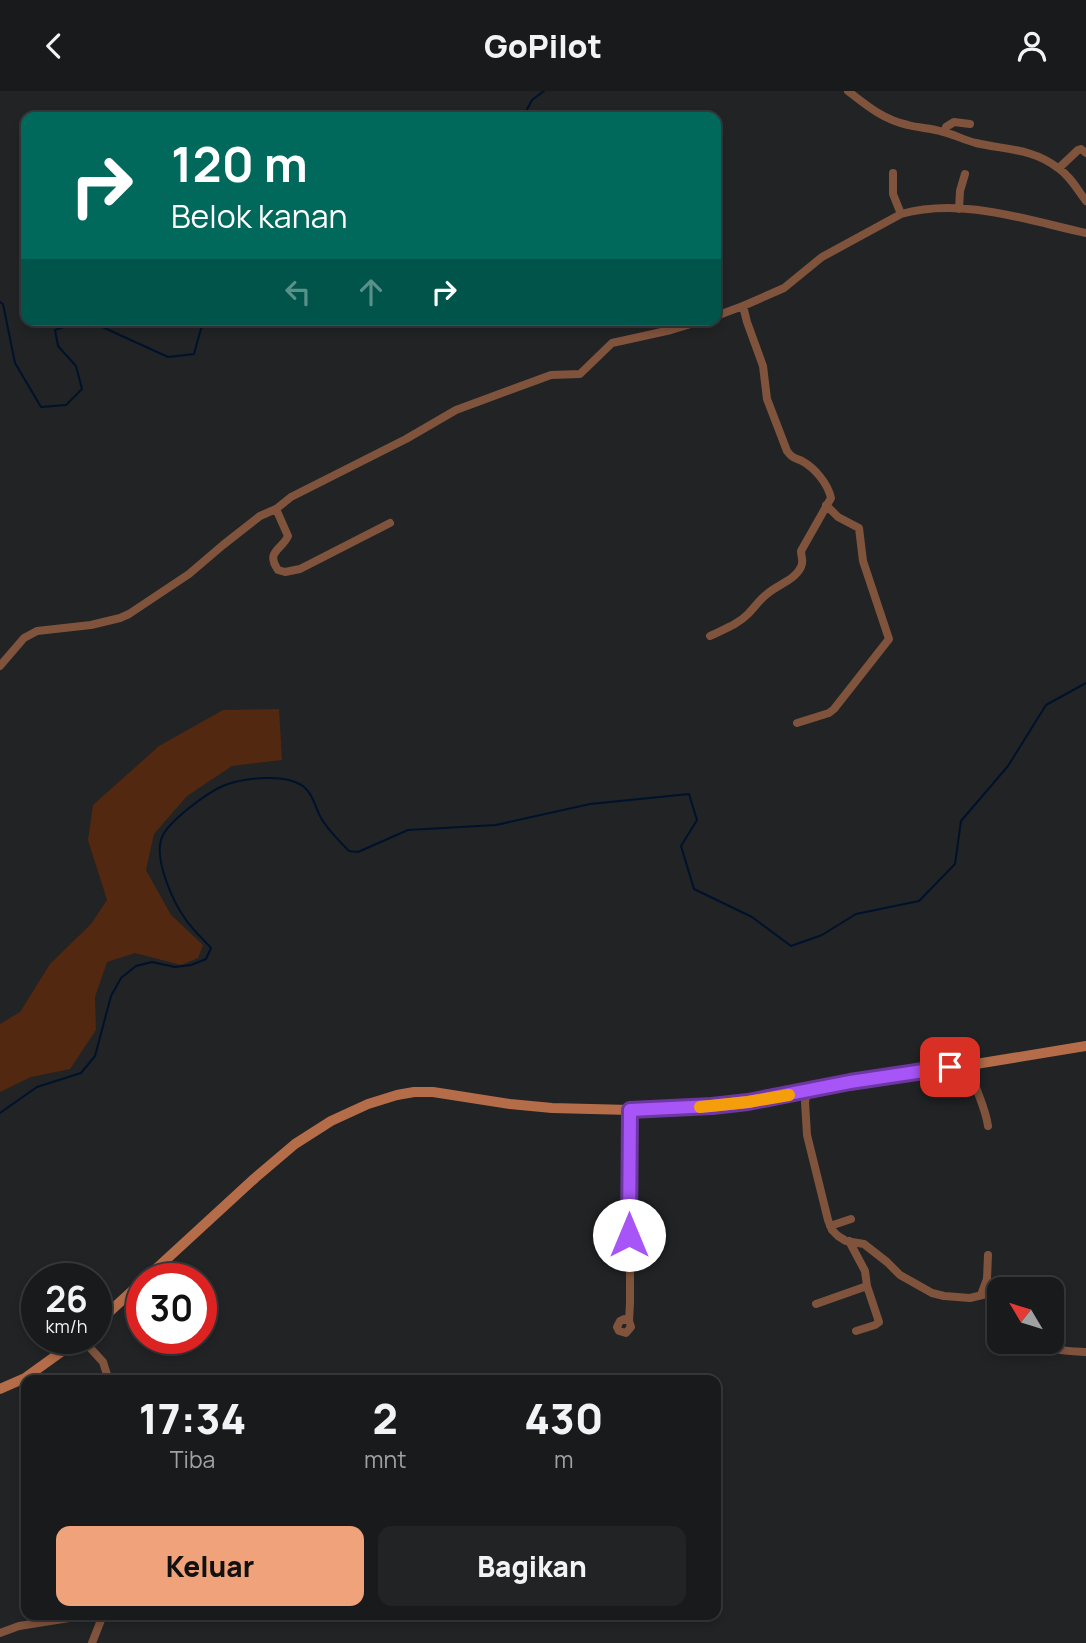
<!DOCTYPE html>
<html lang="id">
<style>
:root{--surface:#191a1c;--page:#222325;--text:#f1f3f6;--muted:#9fa1a3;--line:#37383b;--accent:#f0a27a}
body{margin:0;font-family:Manrope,sans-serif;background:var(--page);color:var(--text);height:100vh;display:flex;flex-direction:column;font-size:26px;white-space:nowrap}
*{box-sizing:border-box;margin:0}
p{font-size:23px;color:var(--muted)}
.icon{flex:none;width:38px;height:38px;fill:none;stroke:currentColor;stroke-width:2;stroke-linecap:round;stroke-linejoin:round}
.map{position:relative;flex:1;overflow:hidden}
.drawer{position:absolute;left:21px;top:1284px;width:700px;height:245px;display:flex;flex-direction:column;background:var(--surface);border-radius:14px;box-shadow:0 4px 10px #0003,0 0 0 2px var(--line)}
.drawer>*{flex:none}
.hud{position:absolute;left:21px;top:21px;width:700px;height:214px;border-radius:14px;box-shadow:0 4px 10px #0003,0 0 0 2px var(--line);background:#00695c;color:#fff;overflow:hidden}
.needle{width:46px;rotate:308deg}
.fabs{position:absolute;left:987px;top:1186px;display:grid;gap:14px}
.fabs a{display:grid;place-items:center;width:77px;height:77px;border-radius:14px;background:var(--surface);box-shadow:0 4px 10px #0003,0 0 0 2px var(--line);font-size:35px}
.speed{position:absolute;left:21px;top:1172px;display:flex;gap:14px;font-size:35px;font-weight:700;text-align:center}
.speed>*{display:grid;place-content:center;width:91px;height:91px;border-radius:50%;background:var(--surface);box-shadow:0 4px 10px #0003,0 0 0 2px var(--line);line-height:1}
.speed small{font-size:18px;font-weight:400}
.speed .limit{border:10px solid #d22;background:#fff;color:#111}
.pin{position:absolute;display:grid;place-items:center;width:60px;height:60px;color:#fff;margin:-30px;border-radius:14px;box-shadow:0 4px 10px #0006}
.me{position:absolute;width:77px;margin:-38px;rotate:0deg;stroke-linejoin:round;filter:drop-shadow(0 0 5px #0008)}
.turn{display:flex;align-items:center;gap:24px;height:147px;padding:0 35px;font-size:32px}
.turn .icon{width:91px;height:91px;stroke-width:2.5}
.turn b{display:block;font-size:49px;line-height:60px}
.lanes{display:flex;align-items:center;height:66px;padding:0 35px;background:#0003;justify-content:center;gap:35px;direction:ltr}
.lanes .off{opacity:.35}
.eta{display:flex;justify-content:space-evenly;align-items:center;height:119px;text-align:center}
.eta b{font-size:42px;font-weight:800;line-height:49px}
.button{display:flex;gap:14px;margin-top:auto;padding:14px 35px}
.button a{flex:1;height:80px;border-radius:14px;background:var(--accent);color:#111;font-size:28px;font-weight:800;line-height:80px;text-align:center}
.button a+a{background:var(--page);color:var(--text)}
header{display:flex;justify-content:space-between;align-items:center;height:91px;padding:0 35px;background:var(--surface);font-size:32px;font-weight:800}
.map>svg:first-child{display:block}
.green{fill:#532811}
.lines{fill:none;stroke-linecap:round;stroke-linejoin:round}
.stream{stroke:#00122b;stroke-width:2}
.street{stroke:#80533c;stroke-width:8}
.secondary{stroke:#b46d48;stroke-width:10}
.route-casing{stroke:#6d37a1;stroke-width:18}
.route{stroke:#a855f7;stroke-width:12}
.slow{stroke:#f59e0b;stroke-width:12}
</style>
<header><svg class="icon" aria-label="back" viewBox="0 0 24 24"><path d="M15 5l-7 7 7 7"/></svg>GoPilot<svg class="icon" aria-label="person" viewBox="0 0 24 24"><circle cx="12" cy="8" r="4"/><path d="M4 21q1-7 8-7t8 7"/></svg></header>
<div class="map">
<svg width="1086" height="1552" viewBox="0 0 1086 1552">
<rect width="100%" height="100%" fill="#212325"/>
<path class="green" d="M279,618l3,51 -50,6 -45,30 -33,38 -8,36 25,45 32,30 -5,13 -17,7 -46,-12 -28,9 -12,35 1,33 -26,39 -39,8 -31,15v-68l20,-12 30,-48 41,-40 16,-24 -19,-60 5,-35 66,-59 64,-36z"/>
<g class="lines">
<path class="stream" d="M523,26l9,-17 12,-9
M0,211l3,2 12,59 26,44 25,-2 16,-16 -6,-23 -18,-20 -3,-16 28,-10
M87,229l81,37 26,-3 8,-29 8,-5
M0,1022l37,-26 44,-14 14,-17 16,-60 10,-18 15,-12 16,-4 23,5 16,-2 15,-6 5,-11c-8,-9 -18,-18 -25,-28 -13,-18 -31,-58 -25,-80 4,-17 47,-48 64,-55 19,-7 60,-12 78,1 10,8 12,21 18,32 7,12 18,23 28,33l9,1 50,-22 88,-5 94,-21 99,-10 8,26 -16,26 13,43 58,28 39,29 31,-11 34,-21 63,-13 36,-37 6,-43 47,-55 38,-61 40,-22"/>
<path class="street" d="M848,0c19,15 36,29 60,34 11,3 22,3 32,6 13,3 24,9 36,12 30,7 56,5 82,25 12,8 19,21 28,33
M945,41l1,-5 8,-5 16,2
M1059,77l19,-18 3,-1 5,4
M893,82v21l8,20
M959,118l1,-18 5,-17
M716,225l27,-10 41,-18 38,-31 79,-43c61,-17 125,6 185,19
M276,418l12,27c-6,14 -23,15 -10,34l7,2 15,-3 90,-46
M710,545c14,-7 27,-11 38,-22 7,-7 12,-15 19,-20 11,-10 27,-13 34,-27 3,-6 0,-10 0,-16l30,-53c-3,-14 -16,-30 -29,-37 -7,-3 -10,-3 -15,-10l-20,-52 -4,-33 -16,-44 -4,-16
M0,575l24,-28 13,-7 54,-6 29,-7 9,-4 60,-40 34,-29 37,-29 16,-7 15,-12 115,-58 50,-29 95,-35 29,-1 32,-31 59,-13 33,-10
M797,632l32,-10 5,-4 55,-70 -26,-78 -4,-33 -21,-11 -12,-12
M970,974c3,22 15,39 18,61
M807,1001l-2,10 2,33 21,85 4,10 6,6 8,5 18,3 23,18 13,13 32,18 12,3 26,2 29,-7
M830,1135l21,-7
M981,1204l6,-16 1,-24
M816,1213l51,-18 -2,-15 -16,-30
M629,1230l-5,-2 -4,2 -3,6 2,4 7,2 5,-6 -2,-6 1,-18v-193
M856,1240l19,-6 4,-3 -12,-36
M82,1248l21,23 6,19
M1039,1251c13,9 31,9 47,10
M0,1542l19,-7 69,-11
M92,1552l11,-28"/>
<path class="secondary" d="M145,1188l110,-101 40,-34 36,-23 37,-17 29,-9 17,-3h19l77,12 42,4 78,2 82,-4 36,-4 59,-10 43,-10 80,-13 40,-4 116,-19
M96,1233l46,-42
M0,1298l25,-11 54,-39"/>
</g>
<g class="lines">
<defs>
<path id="route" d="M629,1144l1,-125 82,-4 36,-4 102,-20 100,-15"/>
</defs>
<use href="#route" class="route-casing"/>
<use href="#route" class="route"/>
<path class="slow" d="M700,1016l48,-5 41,-7"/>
</g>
</svg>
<div class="fabs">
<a><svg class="needle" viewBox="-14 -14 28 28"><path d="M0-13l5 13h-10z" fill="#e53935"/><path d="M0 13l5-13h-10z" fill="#9fa1a3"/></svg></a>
</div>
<div class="speed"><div>26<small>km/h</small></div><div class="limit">30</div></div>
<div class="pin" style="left:950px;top:976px;background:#d93025"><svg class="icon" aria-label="arrive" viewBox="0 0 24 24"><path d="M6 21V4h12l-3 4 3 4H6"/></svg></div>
<svg class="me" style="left:629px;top:1144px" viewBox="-20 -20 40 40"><circle r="19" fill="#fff"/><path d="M0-13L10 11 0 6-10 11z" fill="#a855f7"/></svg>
<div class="hud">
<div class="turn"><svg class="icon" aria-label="right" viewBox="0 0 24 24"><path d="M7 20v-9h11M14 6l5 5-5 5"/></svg><div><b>120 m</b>Belok kanan</div></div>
<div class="lanes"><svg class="icon off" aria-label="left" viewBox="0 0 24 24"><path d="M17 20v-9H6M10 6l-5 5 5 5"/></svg><svg class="icon off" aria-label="ahead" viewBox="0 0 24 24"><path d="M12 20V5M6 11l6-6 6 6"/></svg><svg class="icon" aria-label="right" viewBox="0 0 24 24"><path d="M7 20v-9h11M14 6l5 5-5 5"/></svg></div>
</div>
<section class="drawer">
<div class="eta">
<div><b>17:34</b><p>Tiba</p></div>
<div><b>2</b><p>mnt</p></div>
<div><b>430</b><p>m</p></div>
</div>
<div class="button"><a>Keluar</a><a>Bagikan</a></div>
</section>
</div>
